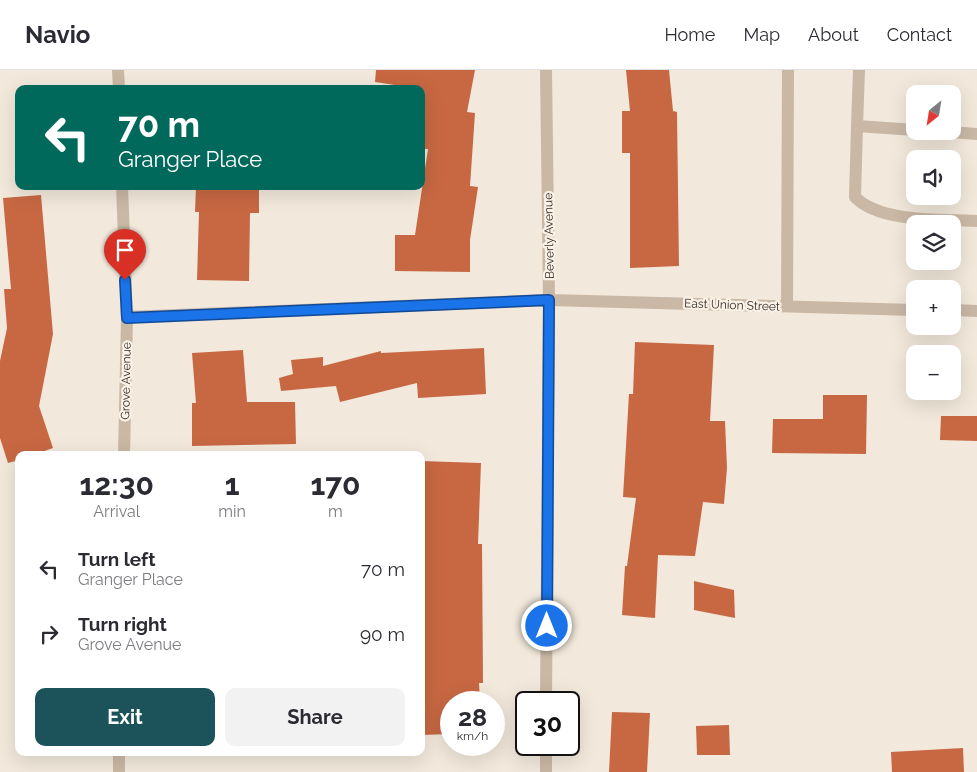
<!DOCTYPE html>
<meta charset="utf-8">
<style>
:root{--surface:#fff;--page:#f2f2f3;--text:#2b2b33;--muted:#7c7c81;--line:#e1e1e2;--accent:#1c5259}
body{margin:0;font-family:Raleway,sans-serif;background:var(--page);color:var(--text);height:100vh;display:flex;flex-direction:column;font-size:19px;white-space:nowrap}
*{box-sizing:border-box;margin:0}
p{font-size:16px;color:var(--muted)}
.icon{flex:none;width:28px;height:28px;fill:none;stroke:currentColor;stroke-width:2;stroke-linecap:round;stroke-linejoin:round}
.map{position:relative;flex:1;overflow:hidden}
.details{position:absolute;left:15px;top:381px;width:410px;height:305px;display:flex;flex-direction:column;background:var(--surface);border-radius:10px;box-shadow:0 5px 20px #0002}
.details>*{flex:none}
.banner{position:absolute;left:15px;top:15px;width:410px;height:105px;border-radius:10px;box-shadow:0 5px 20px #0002;background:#00695c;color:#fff;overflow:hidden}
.needle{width:32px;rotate:210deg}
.tools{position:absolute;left:906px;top:15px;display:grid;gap:10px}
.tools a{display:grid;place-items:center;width:55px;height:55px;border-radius:10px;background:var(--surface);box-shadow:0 5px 20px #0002;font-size:25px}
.speed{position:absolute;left:440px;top:621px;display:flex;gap:10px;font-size:25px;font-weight:700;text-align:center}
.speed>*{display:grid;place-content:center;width:65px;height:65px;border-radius:50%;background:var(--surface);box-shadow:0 5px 20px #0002;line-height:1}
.speed small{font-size:12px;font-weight:400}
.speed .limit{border:2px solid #111;border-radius:8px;background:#fff;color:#111}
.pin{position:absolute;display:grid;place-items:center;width:42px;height:42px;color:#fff;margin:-51px -21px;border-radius:50% 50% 50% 0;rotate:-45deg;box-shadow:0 0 5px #0007}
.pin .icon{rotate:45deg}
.me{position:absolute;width:55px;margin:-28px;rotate:0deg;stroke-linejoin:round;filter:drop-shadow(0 0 4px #0008)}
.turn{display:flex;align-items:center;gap:18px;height:105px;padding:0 20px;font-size:22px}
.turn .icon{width:65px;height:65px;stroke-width:2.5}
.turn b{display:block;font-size:35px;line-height:42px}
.eta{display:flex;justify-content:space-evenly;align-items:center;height:85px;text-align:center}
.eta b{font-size:30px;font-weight:700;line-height:35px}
.primary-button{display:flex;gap:10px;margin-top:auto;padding:10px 20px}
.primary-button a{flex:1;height:58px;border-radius:10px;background:var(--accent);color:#fff;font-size:20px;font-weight:700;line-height:58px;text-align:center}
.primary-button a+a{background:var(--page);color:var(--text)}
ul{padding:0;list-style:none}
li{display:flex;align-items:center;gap:15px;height:65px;padding:0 20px}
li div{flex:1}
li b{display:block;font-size:19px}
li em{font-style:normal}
header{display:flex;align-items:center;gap:30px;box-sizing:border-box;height:70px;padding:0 25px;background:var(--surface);border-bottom:1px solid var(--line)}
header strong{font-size:24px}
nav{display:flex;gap:28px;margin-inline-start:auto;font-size:18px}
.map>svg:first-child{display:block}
.building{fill:#c86843}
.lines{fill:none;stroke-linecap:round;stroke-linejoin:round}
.minor{stroke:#cab8a6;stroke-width:12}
.route-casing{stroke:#114b97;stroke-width:12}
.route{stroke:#1a73e8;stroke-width:9}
.labels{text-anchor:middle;stroke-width:4.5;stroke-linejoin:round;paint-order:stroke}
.street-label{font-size:12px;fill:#362d27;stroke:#faf2e7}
</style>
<header>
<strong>Navio</strong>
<nav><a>Home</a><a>Map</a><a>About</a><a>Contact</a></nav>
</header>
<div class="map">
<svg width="977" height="702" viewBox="0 0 977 702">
<rect width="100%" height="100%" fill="#f2e8db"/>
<path class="building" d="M376,0h99l-8,42 8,1 -5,73 8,1 -8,53v32l-75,-1v-36h20l13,-86h-7l3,-57 -3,-3 -46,-7z
M626,0h43l4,41 4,1 2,154 -49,2v-115h-8v-42h8z
M196,116h63v27h-9l-1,68 -52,-1 2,-68h-4z
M41,125l12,139 -14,72 14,42 -20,7h-14v5l-11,3 -8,-25v-77l7,-33 -3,-39h7l-8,-91z
M635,272l79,3 -4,76h15l2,47 -3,36 -21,-2 -8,54 -37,-1 -3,63 -33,-3 3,-49h2l9,-68 -13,-1 6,-103h4z
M484,278l2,46 -68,4 -1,-15 -77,19 -4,-16 -55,5 -2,-13 14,-4 -2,-14 32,-3v9l58,-15v2z
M243,280l4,52h48l1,42 -104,2v-43h4l-4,-50z
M823,325h44l-1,59 -94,-1 1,-34h50z
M941,346h36v25l-37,-1z
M421,391l60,2 -3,81h4l1,139h-4l1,19h-29v32l-30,1z
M694,511l40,9 1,28 -41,-8z
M612,642l38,1 -3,59h-38z
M729,655l1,30h-33l-1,-29z
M963,678l1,24h-72l-1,-20z"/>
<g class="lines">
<path class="minor" d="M118,0l1,19
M546,0l3,230 -3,402
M859,0l-2,56 58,4
M857,56l-2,71c25,26 87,22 122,24
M937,61l40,3
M122,116l5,131 -3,138
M787,236l1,-236
M952,240l25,1
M127,247l422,-17 366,10
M119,702v-20
M546,702v-27"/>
</g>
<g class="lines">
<defs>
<path id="route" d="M125,210l2,38 422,-18 -2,326"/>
</defs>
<use href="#route" class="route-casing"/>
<use href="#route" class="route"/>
</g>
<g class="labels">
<g class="street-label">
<text transform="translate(549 166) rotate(-91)" y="4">Beverly Avenue</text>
<text transform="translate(732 235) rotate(2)" y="4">East Union Street</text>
<text transform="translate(126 311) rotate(-89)" y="4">Grove Avenue</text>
</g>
</g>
</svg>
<div class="tools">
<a><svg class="needle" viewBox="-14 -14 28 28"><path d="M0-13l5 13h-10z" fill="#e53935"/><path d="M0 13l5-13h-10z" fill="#7c7c81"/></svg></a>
<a><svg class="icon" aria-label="sound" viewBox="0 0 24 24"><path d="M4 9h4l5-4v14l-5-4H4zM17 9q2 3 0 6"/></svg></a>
<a><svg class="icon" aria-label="layers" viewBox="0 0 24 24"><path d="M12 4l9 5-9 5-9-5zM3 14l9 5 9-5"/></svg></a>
<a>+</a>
<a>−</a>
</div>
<div class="speed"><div>28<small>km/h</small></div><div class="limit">30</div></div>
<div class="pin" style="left:125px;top:210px;background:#d93025"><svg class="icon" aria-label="arrive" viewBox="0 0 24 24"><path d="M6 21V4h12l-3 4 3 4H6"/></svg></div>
<svg class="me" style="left:547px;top:556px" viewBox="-20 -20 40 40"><circle r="17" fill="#1a73e8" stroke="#fff" stroke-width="3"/><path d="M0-11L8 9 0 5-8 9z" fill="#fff"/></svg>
<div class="banner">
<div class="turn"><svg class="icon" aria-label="left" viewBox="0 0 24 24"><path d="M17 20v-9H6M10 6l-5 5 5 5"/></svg><div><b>70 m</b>Granger Place</div></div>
</div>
<section class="details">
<div class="eta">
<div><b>12:30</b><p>Arrival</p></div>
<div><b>1</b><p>min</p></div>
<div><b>170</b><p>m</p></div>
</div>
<ul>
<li><svg class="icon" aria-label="left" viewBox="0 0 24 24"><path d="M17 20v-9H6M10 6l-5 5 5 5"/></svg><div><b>Turn left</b><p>Granger Place</p></div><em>70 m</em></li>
<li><svg class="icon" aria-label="right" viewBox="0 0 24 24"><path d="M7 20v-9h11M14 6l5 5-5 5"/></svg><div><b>Turn right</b><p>Grove Avenue</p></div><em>90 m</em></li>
</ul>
<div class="primary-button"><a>Exit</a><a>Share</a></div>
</section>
</div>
